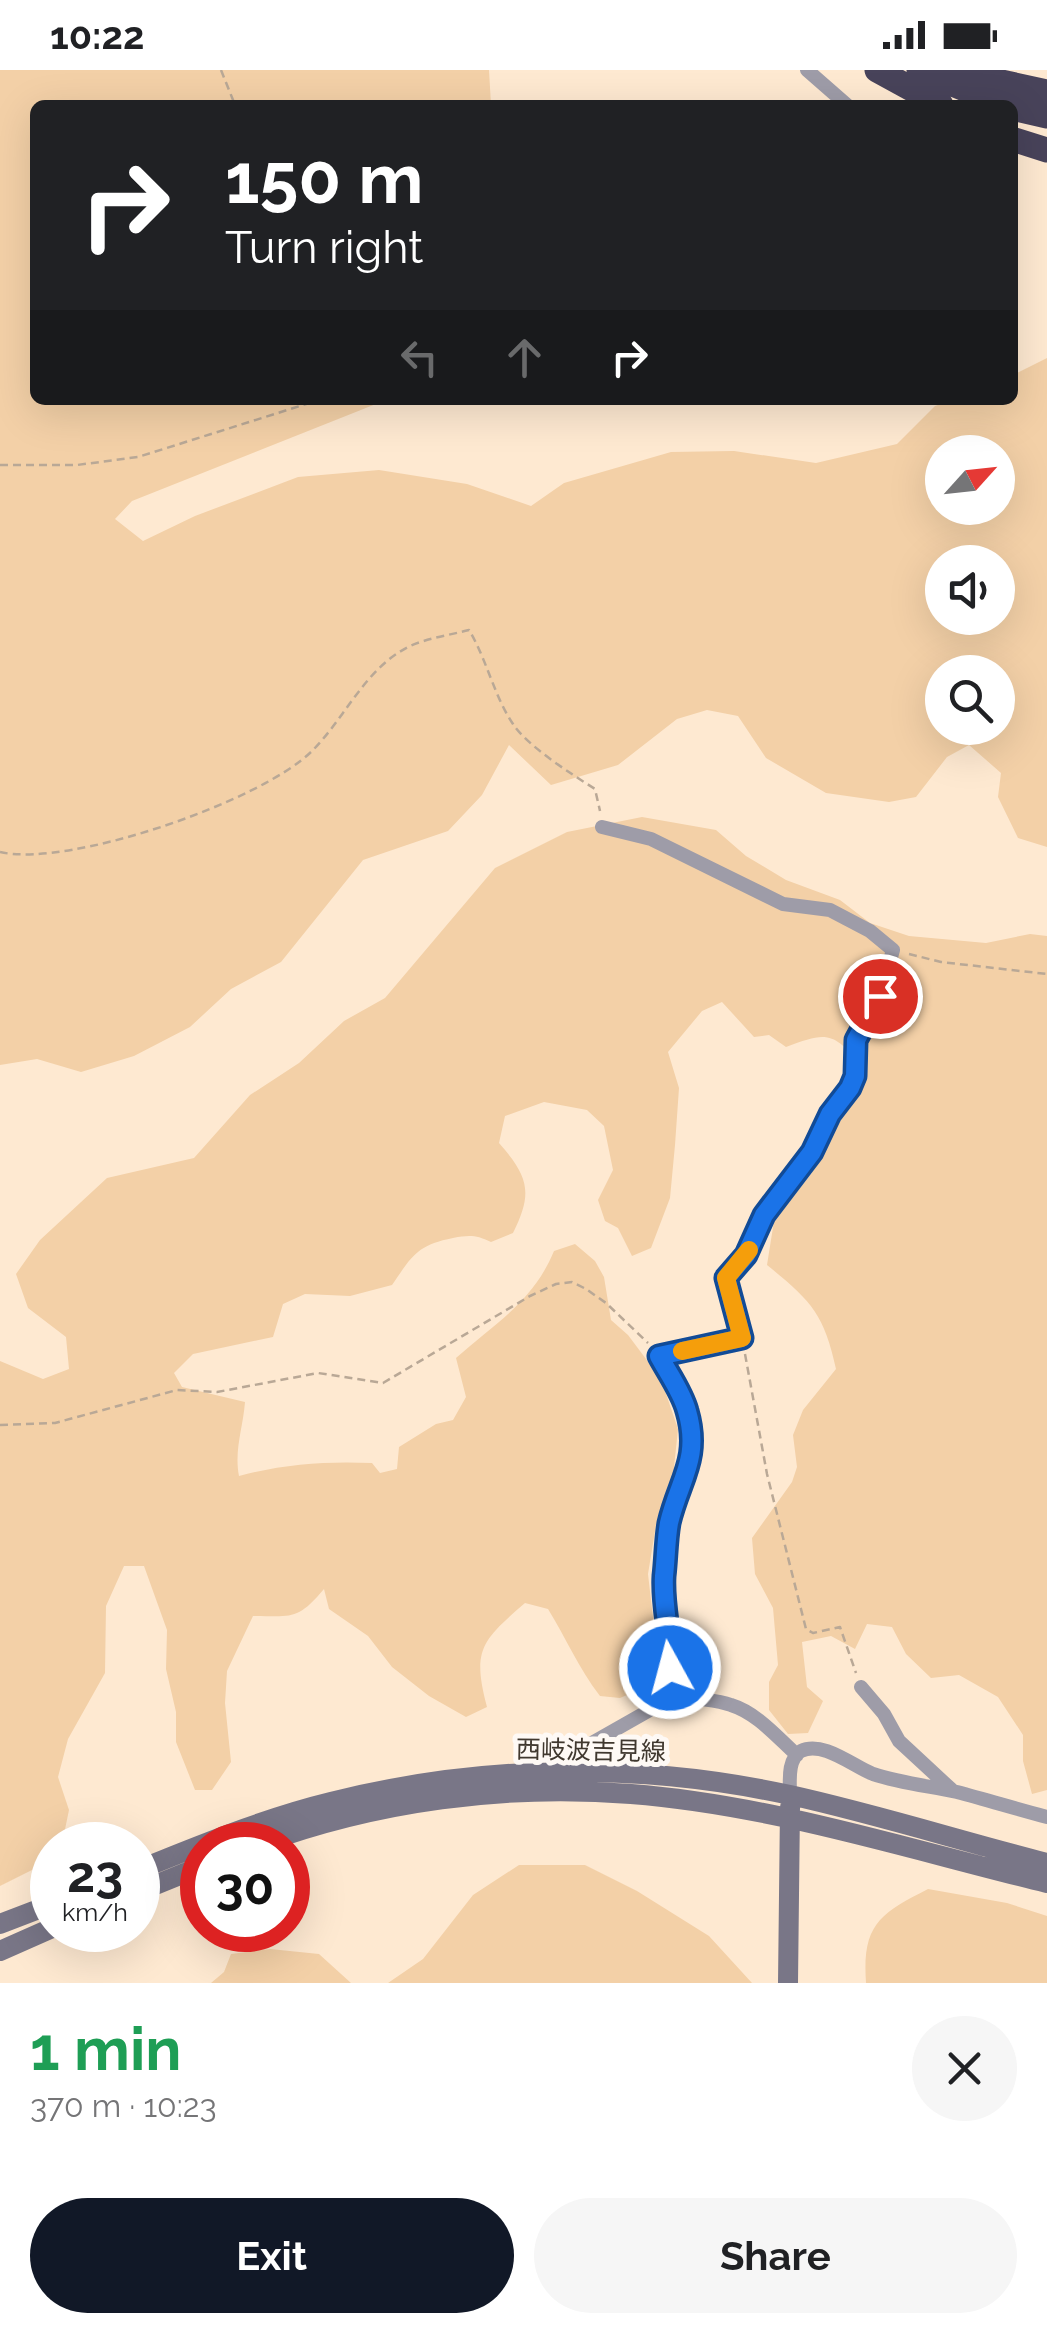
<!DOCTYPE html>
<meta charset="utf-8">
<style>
:root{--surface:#fff;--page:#f6f6f6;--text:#202124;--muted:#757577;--accent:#111827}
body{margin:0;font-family:Raleway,"Noto Sans JP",sans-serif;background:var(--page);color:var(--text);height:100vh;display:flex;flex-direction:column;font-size:38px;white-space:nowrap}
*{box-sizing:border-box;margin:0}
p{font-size:32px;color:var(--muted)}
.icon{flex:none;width:55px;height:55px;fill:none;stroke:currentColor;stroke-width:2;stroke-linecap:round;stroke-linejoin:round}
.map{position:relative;height:1913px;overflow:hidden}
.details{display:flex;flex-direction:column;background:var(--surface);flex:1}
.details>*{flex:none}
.guide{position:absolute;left:30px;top:30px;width:988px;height:305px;border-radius:15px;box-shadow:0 10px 40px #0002;background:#202124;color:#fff;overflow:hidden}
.needle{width:65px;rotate:63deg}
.tools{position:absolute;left:925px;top:365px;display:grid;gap:20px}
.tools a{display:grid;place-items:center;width:90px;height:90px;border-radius:50%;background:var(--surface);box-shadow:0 10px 40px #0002;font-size:50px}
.speed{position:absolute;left:30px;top:1752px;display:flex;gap:20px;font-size:50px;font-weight:700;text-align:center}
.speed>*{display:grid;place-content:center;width:130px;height:130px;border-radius:50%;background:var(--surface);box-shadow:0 10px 40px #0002;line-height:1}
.speed small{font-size:25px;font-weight:400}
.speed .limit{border:15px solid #d22;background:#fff;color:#111}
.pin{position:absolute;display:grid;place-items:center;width:85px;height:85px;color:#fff;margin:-42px;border:5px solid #fff;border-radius:50%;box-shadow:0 2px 10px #0007}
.me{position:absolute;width:110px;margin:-55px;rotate:353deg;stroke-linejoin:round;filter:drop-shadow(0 0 8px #0008)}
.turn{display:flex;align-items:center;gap:35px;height:210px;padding:0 30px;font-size:45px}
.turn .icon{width:130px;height:130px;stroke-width:2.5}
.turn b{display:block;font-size:70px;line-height:85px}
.lanes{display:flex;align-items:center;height:95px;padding:0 30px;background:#0003;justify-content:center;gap:50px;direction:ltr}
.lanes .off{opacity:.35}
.round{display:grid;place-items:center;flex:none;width:105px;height:105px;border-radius:52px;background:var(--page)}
.summary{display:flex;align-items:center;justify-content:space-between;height:170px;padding:0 30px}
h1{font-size:60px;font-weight:700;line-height:75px;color:#1e9e55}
.action{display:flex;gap:20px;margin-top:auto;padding:20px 30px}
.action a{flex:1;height:115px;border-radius:60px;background:var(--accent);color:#fff;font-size:40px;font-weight:700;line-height:115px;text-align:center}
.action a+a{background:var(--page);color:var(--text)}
.status{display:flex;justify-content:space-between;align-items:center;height:70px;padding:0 50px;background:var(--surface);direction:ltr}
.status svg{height:28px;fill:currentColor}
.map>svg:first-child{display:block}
.green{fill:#f3d0a7;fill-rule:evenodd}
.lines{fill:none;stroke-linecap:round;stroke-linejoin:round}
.path{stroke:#b9a896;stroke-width:2.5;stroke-dasharray:8 5;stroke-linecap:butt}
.street{stroke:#9e9ca8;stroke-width:14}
.secondary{stroke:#797687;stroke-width:20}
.highway{stroke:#48435a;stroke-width:25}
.route-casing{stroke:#114b97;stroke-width:25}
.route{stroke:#1a73e8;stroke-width:18}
.slow{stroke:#f59e0b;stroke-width:18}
.labels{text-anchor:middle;stroke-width:10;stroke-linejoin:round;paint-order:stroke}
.street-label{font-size:25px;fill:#40382f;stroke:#fef9f5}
</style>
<div class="status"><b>10:22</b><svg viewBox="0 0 49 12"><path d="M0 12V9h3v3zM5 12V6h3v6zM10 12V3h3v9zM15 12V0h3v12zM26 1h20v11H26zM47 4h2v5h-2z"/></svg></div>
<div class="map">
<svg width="1047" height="1913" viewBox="0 0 1047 1913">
<rect width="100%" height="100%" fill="#fee9d1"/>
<path class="green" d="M0,0h489l2,35h-456v295h351l-254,101 -17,18 28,22 52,-25 103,-39 81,-7 88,14 64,22 33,-23 107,-31 63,-1 82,12 81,-19 38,-38 16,-6h61l1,-25 34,-17v489l-29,-9 -20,-41 3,-24 -32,-28 -22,12 -31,40 -27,5 -63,-9 -60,-35 -28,-42 -31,-6 -30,9 -59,46 -67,20 -42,-40 -27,50 -34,36 -85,29 -82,102 -50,27 -41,38 -56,29 -53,16 -44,-13 -37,6zM942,382h56v56h-56zM942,492h56v56h-56zM942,602h56v56h-56z
M642,747l74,13 30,26 40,24 54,20 30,23 39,13 77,7 44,-9 17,2v854l-15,4 -9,-33v-26l-25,-38 -39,-22 -28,3 -25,-24 -14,-27 -25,-3 -12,25 -24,-13 -29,6 5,45 16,14 -15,32 -20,1 -19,-24v-28l9,-17 -5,-57 -18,-34 -3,-36 40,-56 5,-15 -4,-32 10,-25 33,-41c-12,-56 -26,-69 -69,-104l7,-44 37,-47 51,-93v-15c-29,-34 -34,-35 -76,-19l-17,-12 -15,2 -32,-35 -20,9 -34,41 11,36 -4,57 -5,53 -19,50 -19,8 -14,-28 -13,-7 -7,-21 15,-30 -9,-44 -17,-16 -43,-8 -39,14 -6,27c30,34 34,50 14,90l-22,9c-15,-7 -21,-7 -38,-4 -36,7 -41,18 -61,47l-42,11 -45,-2 -22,10 -10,33 -80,17 -19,19 8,14 63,15c-2,26 -11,48 -6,74 44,-12 87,-15 133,-13l8,10 17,-4 2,-22 37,-23 17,-4 13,-23 -10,-39c39,-35 77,-56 98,-107l21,-7 20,17 9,16 7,43 17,15 33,44 17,50 -5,48 -17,48 -8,49 11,96 -11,16 -28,12 -20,-2c-21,-27 -34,-58 -52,-87l-23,-6c-44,38 -53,47 -38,104l-21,10 -37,-21 -37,-29 -24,-31 -39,-27 -5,-20c-27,32 -32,27 -71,27l-26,55 -2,32 6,59 -19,28h-17l-19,-48v-30l-10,-43 1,-39 -23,-64h-20l-18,40 -1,67 -37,66 -10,38 11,33 -6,29 -5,6h-6v6l-12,15 -40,20v-525l43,18 26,-10 -3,-32 -38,-29 -12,-34 24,-34 67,-62 87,-20 56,-63 49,-32 45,-42 41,-23 110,-130 72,-36z
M519,1795h66l52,26 72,45 43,47h-364l35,-24 50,-64z
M928,1819l79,14 40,13v67h-181c-4,-58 13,-69 62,-94z
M270,1879l49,5 32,29h-140l13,-11 7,-18z"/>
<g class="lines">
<path class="path" d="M221,0l14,35
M0,395h77l61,-8 181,-57
M0,782c69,16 262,-51 312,-101 34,-34 53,-83 98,-105 18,-8 40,-11 59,-16 18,30 25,66 44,94 14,22 60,51 82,65l5,22
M909,884l32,8 106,12
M745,1284l22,120 39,155 7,4 27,-6 16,46
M0,1355l55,-2 122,-33 40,2 101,-19 65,10 147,-87 26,-12 16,-2 14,7 20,14 42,40"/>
<path class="street" d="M807,0l40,35
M861,1617l23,27 15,27 54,50
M668,1618c21,14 41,9 63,17 26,8 46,32 66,50
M568,1701l15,-23 81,-46 7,-55 -8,-38 3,-55 3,-33 22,-64v-21l-5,-27 -27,-53 83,-18 -15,-60 20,-23 16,-40 49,-63 18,-38 19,-27 6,-12 1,-35 24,-44 13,-46 -23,-19 -40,-21 -47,-6 -132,-65 -49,-12
M790,1725c0,-13 -3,-36 11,-44 22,-11 53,16 72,23 27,9 56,12 84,18 30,8 60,17 90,25"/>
<path class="secondary" d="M257,1775c119,-44 248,-61 374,-51 141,11 280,56 416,89
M138,1800c63,-25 127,-52 193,-68 150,-38 307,-40 459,-7 86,19 171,46 257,68
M138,1822l64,-26
M0,1854l52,-20
M0,1881l52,-23
M788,1913l2,-176"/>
<path class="highway" d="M877,0l64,35
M919,0l84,35
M947,0l100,22
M1012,38l35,8
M1012,69l35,11"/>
</g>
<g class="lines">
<defs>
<path id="route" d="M670,1598c2,-31 -8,-60 -6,-92 2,-17 2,-36 5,-53 10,-43 32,-64 18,-112 -5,-19 -19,-38 -28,-55l83,-18 -16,-60 20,-23 18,-40 48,-63 18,-38 20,-26 5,-12 1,-36 24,-44"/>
</defs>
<use href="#route" class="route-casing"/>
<use href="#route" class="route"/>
<path class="slow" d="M682,1281l60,-13 -16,-60 23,-28"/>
</g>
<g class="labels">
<g class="street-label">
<text transform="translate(591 1680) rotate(1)" y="9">西岐波吉見線</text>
</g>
</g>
</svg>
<div class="tools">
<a><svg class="needle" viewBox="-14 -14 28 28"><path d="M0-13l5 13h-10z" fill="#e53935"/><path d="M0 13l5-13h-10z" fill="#757577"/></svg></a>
<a><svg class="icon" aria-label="sound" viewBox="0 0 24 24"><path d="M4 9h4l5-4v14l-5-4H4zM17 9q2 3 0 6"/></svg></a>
<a><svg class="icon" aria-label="search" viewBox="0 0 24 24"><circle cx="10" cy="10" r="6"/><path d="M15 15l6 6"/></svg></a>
</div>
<div class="speed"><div>23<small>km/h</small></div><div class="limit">30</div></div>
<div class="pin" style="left:880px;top:926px;background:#d93025"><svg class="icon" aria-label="arrive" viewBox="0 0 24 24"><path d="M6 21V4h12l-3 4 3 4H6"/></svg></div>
<svg class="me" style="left:670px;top:1598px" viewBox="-20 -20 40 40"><circle r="17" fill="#1a73e8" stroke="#fff" stroke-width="3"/><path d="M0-11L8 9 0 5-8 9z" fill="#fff"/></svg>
<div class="guide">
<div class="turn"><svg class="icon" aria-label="right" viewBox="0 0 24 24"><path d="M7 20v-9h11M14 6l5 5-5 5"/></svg><div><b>150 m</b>Turn right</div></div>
<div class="lanes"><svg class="icon off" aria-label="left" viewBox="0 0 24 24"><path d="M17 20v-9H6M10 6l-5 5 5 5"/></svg><svg class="icon off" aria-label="ahead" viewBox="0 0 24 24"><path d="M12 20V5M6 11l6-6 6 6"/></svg><svg class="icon" aria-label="right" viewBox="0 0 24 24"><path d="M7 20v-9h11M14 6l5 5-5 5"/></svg></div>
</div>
</div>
<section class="details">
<div class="summary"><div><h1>1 min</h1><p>370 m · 10:23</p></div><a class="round"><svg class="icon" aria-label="close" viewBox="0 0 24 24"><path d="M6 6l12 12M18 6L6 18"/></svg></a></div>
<div class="action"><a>Exit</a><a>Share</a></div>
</section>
